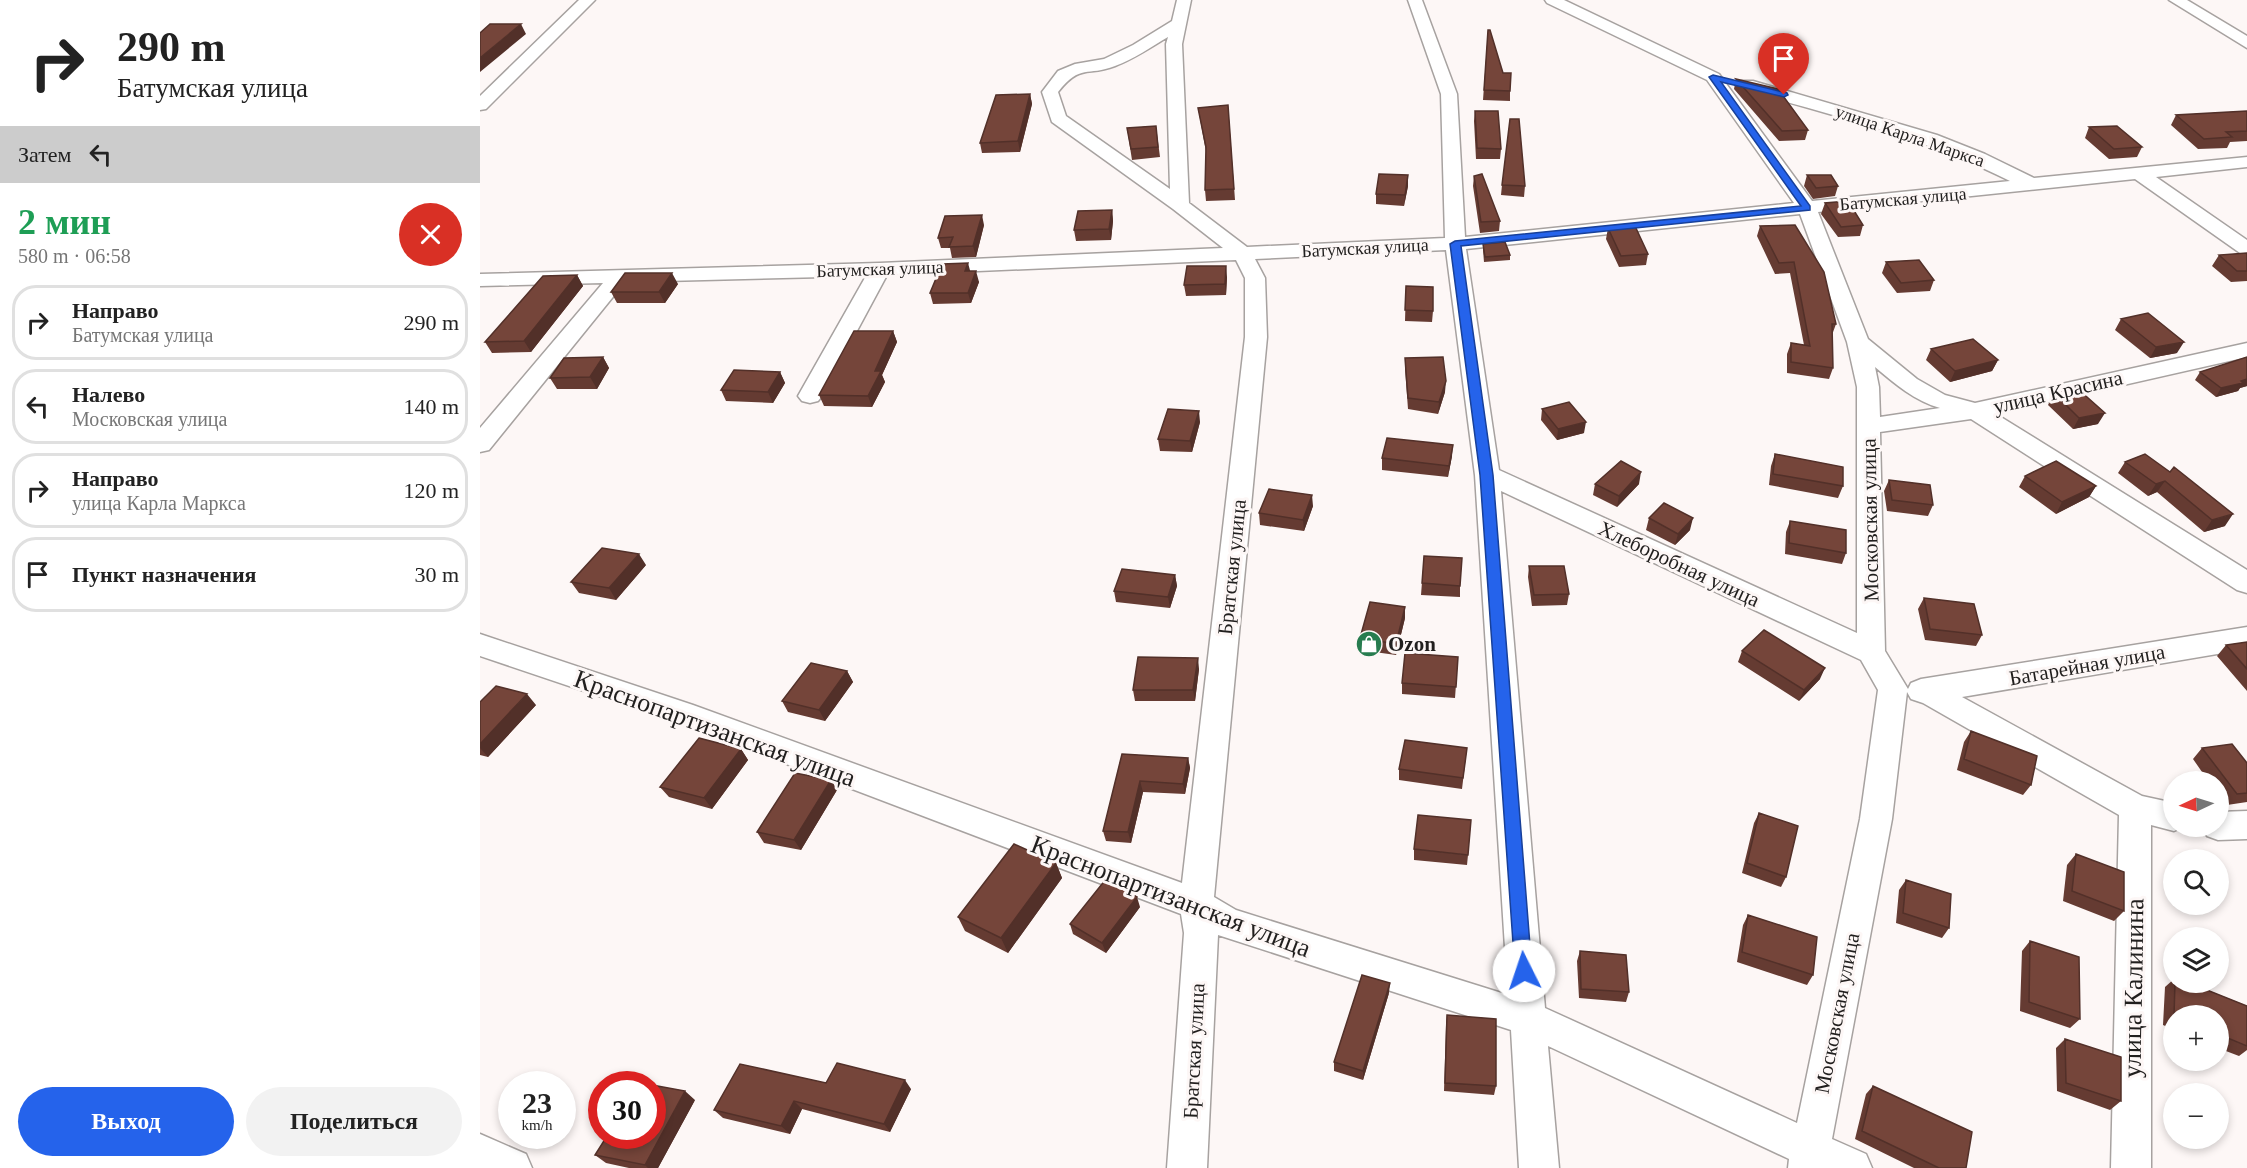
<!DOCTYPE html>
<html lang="ru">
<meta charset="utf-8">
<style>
:root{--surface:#fff;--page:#f2f2f2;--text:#222;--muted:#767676;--line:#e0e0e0;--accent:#2563eb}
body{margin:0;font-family:"Times New Roman",serif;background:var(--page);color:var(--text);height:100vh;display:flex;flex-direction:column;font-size:22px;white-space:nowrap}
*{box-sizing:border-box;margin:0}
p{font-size:20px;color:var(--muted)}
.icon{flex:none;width:33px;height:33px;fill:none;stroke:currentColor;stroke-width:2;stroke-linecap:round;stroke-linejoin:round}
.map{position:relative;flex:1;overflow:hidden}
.panel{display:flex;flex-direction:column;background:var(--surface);width:480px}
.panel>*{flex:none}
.top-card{background:#fff;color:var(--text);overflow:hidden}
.needle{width:39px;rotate:266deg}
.tools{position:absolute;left:1683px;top:771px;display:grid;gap:12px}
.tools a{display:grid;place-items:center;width:66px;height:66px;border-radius:50%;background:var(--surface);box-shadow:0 3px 9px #0003;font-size:30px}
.speed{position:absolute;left:18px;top:1071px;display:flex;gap:12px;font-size:30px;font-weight:700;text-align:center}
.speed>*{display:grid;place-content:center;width:78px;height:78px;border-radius:50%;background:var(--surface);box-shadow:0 3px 9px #0003;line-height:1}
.speed small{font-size:15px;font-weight:400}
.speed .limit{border:9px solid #d22;background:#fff;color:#111}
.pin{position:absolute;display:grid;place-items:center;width:51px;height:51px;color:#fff;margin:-62px -26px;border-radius:50% 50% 50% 0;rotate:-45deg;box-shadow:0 0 6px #0007}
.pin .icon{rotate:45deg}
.me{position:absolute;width:66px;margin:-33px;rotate:356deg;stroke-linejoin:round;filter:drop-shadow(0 0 4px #0008)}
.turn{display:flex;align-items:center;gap:21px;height:126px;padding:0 18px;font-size:27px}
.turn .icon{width:78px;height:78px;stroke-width:2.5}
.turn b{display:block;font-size:42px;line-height:51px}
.then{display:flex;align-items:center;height:57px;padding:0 18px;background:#0003;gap:12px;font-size:22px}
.round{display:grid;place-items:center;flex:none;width:63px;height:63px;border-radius:32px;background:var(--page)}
.overview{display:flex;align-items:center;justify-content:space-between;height:102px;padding:0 18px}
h1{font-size:36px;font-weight:700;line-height:45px;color:#1e9e55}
.primary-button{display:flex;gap:12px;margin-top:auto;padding:12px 18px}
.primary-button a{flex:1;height:69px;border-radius:36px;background:var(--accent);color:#fff;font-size:24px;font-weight:700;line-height:69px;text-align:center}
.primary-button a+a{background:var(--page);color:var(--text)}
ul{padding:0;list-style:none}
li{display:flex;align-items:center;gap:18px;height:75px;margin:0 12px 9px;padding:0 6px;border:3px solid var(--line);border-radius:24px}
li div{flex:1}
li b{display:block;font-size:22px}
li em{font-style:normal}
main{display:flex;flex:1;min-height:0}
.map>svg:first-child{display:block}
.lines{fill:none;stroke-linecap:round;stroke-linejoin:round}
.street-casing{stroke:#a7a2a0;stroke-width:3}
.street{fill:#fff;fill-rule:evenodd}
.wall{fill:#653b32}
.shaded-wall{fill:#523029}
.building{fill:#75453a;stroke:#523029;stroke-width:1.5}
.route{fill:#2563eb;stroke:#184099;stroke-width:1.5}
.labels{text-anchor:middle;stroke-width:6;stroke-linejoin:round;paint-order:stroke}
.far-street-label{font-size:18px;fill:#211f1e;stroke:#fdf7f6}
.street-label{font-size:21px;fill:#211f1e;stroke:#fdf7f6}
.poi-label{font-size:21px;font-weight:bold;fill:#211f1e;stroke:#fdf7f6;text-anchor:start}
.near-street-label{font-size:26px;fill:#211f1e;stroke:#fdf7f6}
</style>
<main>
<section class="panel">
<div class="top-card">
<div class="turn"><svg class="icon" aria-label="right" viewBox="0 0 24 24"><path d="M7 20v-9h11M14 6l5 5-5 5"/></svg><div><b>290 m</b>Батумская улица</div></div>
<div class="then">Затем<svg class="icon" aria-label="left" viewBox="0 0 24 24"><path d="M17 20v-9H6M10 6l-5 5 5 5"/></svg></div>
</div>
<div class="overview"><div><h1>2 мин</h1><p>580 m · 06:58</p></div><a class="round" style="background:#d93025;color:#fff"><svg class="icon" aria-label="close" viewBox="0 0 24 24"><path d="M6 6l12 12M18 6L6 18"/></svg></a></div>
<ul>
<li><svg class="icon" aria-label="right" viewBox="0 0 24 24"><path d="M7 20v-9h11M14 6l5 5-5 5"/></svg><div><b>Направо</b><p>Батумская улица</p></div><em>290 m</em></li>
<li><svg class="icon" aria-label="left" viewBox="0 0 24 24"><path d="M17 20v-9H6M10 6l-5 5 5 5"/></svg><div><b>Налево</b><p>Московская улица</p></div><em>140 m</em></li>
<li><svg class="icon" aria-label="right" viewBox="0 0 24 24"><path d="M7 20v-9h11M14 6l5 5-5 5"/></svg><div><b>Направо</b><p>улица Карла Маркса</p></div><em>120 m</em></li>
<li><svg class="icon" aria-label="arrive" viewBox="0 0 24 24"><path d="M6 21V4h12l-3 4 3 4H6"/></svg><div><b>Пункт назначения</b></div><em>30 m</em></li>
</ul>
<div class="primary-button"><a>Выход</a><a>Поделиться</a></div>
</section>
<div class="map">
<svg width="1767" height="1168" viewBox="0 0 1767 1168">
<rect width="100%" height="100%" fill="#fdf7f6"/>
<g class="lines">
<defs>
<path id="street" d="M99,0h16l-109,109 -6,1v-14z
M697,0h14l-9,44 7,159 58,44 198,-9 -4,-144 -33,-94h14l35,94 8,143 329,-34 -87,-123 -160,-77 -2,-3h19l155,74 93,127 198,-20c-85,-43 -178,-66 -269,-92l-2,-4 2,-4h12l184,54 48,19 49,24 213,-21v10l-91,10 91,63v15l-7,-2 -105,-74 -317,33 50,127 49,40 28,16 30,8 272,-60v14l-251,57 251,156v23l-10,-3 -266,-171 -91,13 5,219 23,38 3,-6 10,-4 326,-52v22l-285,48 180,99 32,7v23h11l-11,5 -23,-6v343h-40l8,-353 -196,-112 -12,-4 -4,-7 -15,127 -60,320 34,15 6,14h-84l1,-9 -241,-113 11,122h-40l-8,-138 -293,-95 -11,233h-40l17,-235 -3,-19 -508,-193 -193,-65v-22l213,71 489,178 63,-546v-59l-9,-18 -349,15 -65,121 -4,5 -8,2 -8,-2 -4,-5 68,-120 -241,6 -136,168 -9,2v-24l123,-145 -123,3v-12l400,-11 343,-15 -50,-39 -121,-87 -10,-30 16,-21 17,-7 29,-5 29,-14 39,-24zM688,37l-2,7 4,145 -104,-73 -8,-24c23,-29 29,-15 57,-26 19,-7 36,-19 53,-29zM1320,214l47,128 10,45v246l-358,-163 -33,-221zM966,250l29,225 33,520 -272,-85 -22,-13 53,-560 -2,-59 -10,-19zM1395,367c20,17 40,34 65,41l-60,9 -1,-30zM1021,491l360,169 17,30 -18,129 -63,304 -252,-115z
M1689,0h18l60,36v12z
M1767,811v28l-29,1 -11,-4 -5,-10h16v-14z
M0,1134l46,20 6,14h-52z"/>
</defs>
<use href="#street" class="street-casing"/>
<use href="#street" class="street"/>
</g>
<path class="wall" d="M1008,30l15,43 7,18v10l-27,-1z
M1256,79l72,51 -3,10 -26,1 -45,-52z
M550,94l2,10 -12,48 -38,1 -2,-10z
M748,105l7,95 -29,1 -1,-11 1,-38 -8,-44z
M995,111l26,38 -1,10h-24l-2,-38z
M1767,111v30l-17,1 -3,6 -29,1 -27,-24 5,-10z
M676,126l4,31 -28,3 -5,-32z
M1609,127l53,20 -5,10 -28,2 -24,-21z
M928,175v11l-4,20 -28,-2v-10z
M1327,175l31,11 -3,10 -22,3 -9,-13z
M994,176l26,45 -1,10 -19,2 -7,-47z
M1022,185l23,1 -1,11 -23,-2z
M1345,203l38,22 -3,11 -22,1 -17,-23z
M632,210l1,11 -2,19 -35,1 -2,-11z
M504,225l-8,32 -24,1 -2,-10h-9l-3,-10z
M1315,225l41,99 -4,11 1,33 -4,11 -42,-6v-19l4,-11 13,2 -14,-72 -15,1 -18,-38 3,-10z
M1128,228l40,26 -2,11 -27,2 -13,-28z
M1003,244l27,11v5l-26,2 -1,-12z
M1767,253v28l-16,1 -19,-16 7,-11z
M1406,262l48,18 -4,11 -33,2 -15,-20z
M490,271l9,11 -8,21 -38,1 -3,-11z
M97,275l6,11 -52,66 -39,1 -7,-11z
M747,277l-1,18 -40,1 -2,-11z
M198,284l-13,19h-48l-6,-11z
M926,286l27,25 -1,11 -27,-1z
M1641,319l56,34 -27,5 -35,-28z
M413,331l4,11 -15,33 3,7 -13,25 -48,-1 -5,-11z
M1451,349l67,11 -6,11 -42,11 -24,-22z
M123,357l6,11 -12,21h-40l-7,-11z
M1767,357v29l-7,2 -2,3 -22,6 -21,-17 5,-8z
M925,358l40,34 -7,22 -30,-5 -3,-40z
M300,372l5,11 -12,20 -47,-2 -5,-11z
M1574,393l44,31 -25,5 -25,-24z
M1062,409l42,24 -27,7 -16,-20z
M720,422l-8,30 -32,-1 -2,-12z
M1295,454l68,32 -5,12 -69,-13 2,-19z
M1665,454l80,72 -21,6 -47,-40 -9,4 -30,-23 7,-11z
M972,456l-4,21 -66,-7v-12z
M1545,476l71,10 -7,11 -33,17 -37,-27z
M1409,480l44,25 -5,11 -41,-5 -3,-20z
M1115,484h44l-22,23 -24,-12z
M833,506l-9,25 -44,-6 -1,-12z
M1169,518l41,12 -15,15 -29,-15z
M1310,521l56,32 -4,11 -57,-10 1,-22z
M944,556l36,30v11l-39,-2z
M166,565l-30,35 -37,-7 -8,-11z
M1049,566l40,28 -2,11 -35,1 -4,-29z
M695,575l2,11 -7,22 -54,-6 -2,-11z
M1444,598l58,37 -6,11 -51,-6 -7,-31z
M925,618l-9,37 -36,-5v-12z
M1767,642v49l-30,-35 9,-11z
M1262,651l78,28 -21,22 -61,-39z
M978,657l-3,41 -53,-4v-11z
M719,669l-4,32h-60l-2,-11z
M367,671l6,11 -28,39 -37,-9 -6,-11z
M0,702l56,3 -48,52 -8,-2z
M1491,731l60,54 -8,10 -66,-25 7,-28z
M987,748l-5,41 -63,-9v-11z
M1722,748l45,15v39l-20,3 -9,-11v-12h-9l-16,-23z
M261,749l7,11 -36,49 -43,-12 -9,-10z
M642,754l66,4 2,10 -5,26 -42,-2 -12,51 -25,-2 -3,-10z
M351,780l6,10 -36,60 -37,-7 -7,-11z
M1279,813l27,64 -5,10 -39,-14 12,-50z
M934,849l54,6 -1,10 -53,-5z
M1596,854l48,57 -10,10 -51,-20 4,-36z
M576,863l6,15 -54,75 -43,-22 -7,-14z
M1426,880l43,48 -7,10 -46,-15 3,-33z
M660,907l-34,46 -33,-19 -3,-10z
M1268,915l65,60 -6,10 -70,-23 6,-37z
M1550,941l50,78 -10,9 -50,-17 2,-60z
M1100,951l49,41 -3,10 -47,-4 -2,-37z
M1694,979v3h13l60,24v44l-8,6 -21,-8v-32h-44v14l-11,-5 2,-38z
M909,993l-26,87 -29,-9v-9z
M967,1015l49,71 -2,9 -50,-4 2,-66z
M1585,1039l56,62 -11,9 -53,-19 -1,-43z
M346,1083l85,6 -21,43 -88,-23 -12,25 -67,-16 -9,-8z
M1393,1086l93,82h-52l-59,-29 11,-45z
M215,1100l-37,68h-29l-23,-5 -11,-8z"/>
<path class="shaded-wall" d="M41,24l5,10 -46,38v-14z
M550,94l2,10 -12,48 -2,-11z
M928,175v11l-4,20 1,-11z
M632,210l1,11 -2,19 -2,-11z
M502,215l2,10 -8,32 -3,-11z
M488,263l3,11 -6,-3z
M746,266l1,11 -1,18 -1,-11z
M496,271l3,11 -8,21 -3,-10z
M192,273l6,11 -13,19 -6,-11z
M97,275l6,11 -52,66 -7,-11z
M413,331l4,11 -15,33 3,7 -13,25 -4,-11 7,-25z
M1704,342l-7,11 -27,5 6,-11z
M123,357l6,11 -12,21 -7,-12z
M1518,360l-6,11 -42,11 5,-11z
M300,372l5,11 -12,20 -5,-11z
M1767,379v7l-7,2 -2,3 -22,6 5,-9z
M966,381l-1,11 -7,22 1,-12z
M719,411l1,11 -8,30 -2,-11z
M1625,413l-7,11 -25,5 6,-11z
M1106,422l-2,11 -27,7 1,-11z
M973,445l-1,11 -4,21 1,-11z
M1161,472l-2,12 -22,23 2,-11z
M1685,481l-8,11 -9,4 8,-12z
M1616,486l-7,11 -33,17 6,-12z
M832,495l1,11 -9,25 -1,-11z
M1753,514l-8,12 -21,6 8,-12z
M1213,518l-3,12 -15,15 3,-11z
M159,554l7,11 -30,35 -7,-12z
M695,575l2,11 -7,22 -2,-11z
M925,607v11l-9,37v-11z
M718,658l1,11 -4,32 -2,-11z
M1345,668l-5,11 -21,22 5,-11z
M367,671l6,11 -28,39 -6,-11z
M47,694l9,11 -48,52 -8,-9v-4z
M261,749l7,11 -36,49 -8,-11z
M708,758l2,10 -5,26 -2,-10z
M351,780l6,10 -36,60 -7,-10z
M660,781l3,11 -12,51 -3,-11z
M576,863l6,15 -54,75 -7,-15z
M657,897l3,10 -34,46 -4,-10z
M910,983l-1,10 -26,87v-9z
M425,1080l6,9 -21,43 -6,-8z
M205,1091l10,9 -37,68h-10l-3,-3z
M314,1101l8,8 -12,25 -9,-8z"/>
<path class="building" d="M10,24h31l-41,34v-25z
M1008,30h2l13,43h8l-1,18 -26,-1z
M1256,79l42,10 30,41 -26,1z
M550,94l-12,47 -38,2 16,-48z
M748,105l6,84 -29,1 1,-43 -8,-39z
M995,111h23l3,38 -24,-1z
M1767,111v20l-21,1 6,5 -28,2 -28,-24z
M1030,119h9l6,67 -23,-1z
M676,126l2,21 -27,2 -4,-21z
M1637,126l25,21 -28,2 -25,-22z
M899,174l29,1 -3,20 -29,-1z
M1002,174l18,47 -19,1 -7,-46z
M1327,175h24l7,11 -22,2z
M1368,201l15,24 -22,2 -16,-24z
M632,210l-3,19 -35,1 4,-19z
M502,215l-9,31 -24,1 4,-10 -15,1 7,-22z
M1315,225l29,47 12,52h-4l1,44 -42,-6v-19l19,3 -16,-84 -15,1 -19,-37z
M1155,226l13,28 -27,2 -13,-28z
M1025,242l5,13 -25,2 -2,-13z
M1767,253v18h-10l-18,-16z
M1439,260l15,20 -33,3 -15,-21z
M488,263l-3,8h11l-8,22h-38l12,-29z
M707,266h39l-1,18 -41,1z
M145,273h47l-13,19h-48z
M97,275l-53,66 -39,1 58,-66z
M926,286l27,1v24l-28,-1z
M1668,313l36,29 -28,5 -35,-28z
M374,331h39l-18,40h6l-13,25 -49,-1z
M1493,339l25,21 -43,11 -24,-22z
M123,357l-13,20 -40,1 14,-20z
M963,357l3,24 -7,21 -31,-4 -3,-40z
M1767,357v22l-6,2 2,2 -22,5 -21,-16z
M254,370l46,2 -12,20 -47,-2z
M1598,389l27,24 -26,5 -25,-25z
M1089,402l17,20 -28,7 -16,-20z
M688,409l31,2 -9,30 -32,-2z
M907,438l66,7 -4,21 -67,-8z
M1295,454l68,13v19l-70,-12z
M1665,454l25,18 4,-5 59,47 -21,6 -47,-39 -9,3 -31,-22z
M1141,461l20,11 -22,24 -24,-12z
M1576,461l40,25 -34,16 -37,-26z
M1409,480l41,5 3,20 -41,-5z
M789,489l43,6 -9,25 -44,-7z
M1184,503l29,15 -15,16 -29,-16z
M1310,521l56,9v23l-57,-10z
M122,548l37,6 -30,34 -38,-6z
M944,556l38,2 -2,28 -38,-3z
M1049,566h35l5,28 -35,1z
M642,569l53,6 -7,22 -54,-6z
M1444,598l50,6 8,31 -52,-6z
M890,602l35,5 -9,37 -36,-6z
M1284,630l61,38 -21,22 -62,-39z
M1767,642v27l-21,-24z
M925,653l53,4 -2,30 -54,-4z
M658,657l60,1 -5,32h-60z
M331,663l36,8 -28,39 -37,-9z
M16,686l31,8 -47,50v-42z
M1491,731l66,25 -6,29 -67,-26z
M219,738l42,11 -37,49 -44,-11z
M925,740l62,8 -4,30 -64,-9z
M1752,744l15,19v30l-10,1 -35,-46z
M642,754l66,4 -5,26 -43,-3 -12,51 -25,-1z
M315,773l36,7 -37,60 -37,-8z
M1279,813l39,13 -12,51 -39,-14z
M938,815l53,5 -3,35 -54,-6z
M534,844l42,19 -55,75 -43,-21z
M1596,854l48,18v39l-52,-20z
M626,879l31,18 -35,46 -32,-19z
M1426,880l45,14 -2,34 -46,-15z
M1268,915l69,22 -4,38 -71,-23z
M1550,941l49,16 1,62 -51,-17z
M1100,951l46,4 3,37 -48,-3z
M882,975l28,8 -27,88 -29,-9z
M1695,982h12l60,24v40l-29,-12v-18h-44z
M967,1015l49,4v67l-51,-3z
M1585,1039l56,18v44l-55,-18z
M357,1063l68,17 -21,44 -90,-23 -13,25 -67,-16 26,-46 86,19z
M158,1082l14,2h-16z
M172,1085l33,6 -40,74 -50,-10 12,-19h45z
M1393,1086l99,46 -6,36h-27l-77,-37z"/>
<path class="route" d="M1233,75l74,18 1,2 -4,2 -63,-15 89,124v4l-349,36 32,229 39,496 -2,6 -6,3 -7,-3 -2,-6 -35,-496 -30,-231 5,-3 346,-35 -92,-129z"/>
<defs>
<symbol id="shop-disc" viewBox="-11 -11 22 22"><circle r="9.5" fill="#277c4f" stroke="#fdf7f6"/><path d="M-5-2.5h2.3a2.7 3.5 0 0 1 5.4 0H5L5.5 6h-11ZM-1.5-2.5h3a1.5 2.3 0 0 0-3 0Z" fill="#fff"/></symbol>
</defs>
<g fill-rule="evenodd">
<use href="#shop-disc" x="874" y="629" width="30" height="30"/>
</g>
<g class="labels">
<g class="far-street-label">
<text transform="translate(1430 136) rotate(19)" y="6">улица Карла Маркса</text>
<text transform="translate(1423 199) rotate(-5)" y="6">Батумская улица</text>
<text transform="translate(885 248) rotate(-3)" y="6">Батумская улица</text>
<text transform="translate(400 269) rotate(-2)" y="6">Батумская улица</text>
</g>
<g class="street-label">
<text transform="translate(1578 392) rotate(-13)" y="7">улица Красина</text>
<text transform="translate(1390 520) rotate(-91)" y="7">Московская улица</text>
<text transform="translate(1199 564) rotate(25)" y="7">Хлеборобная улица</text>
<text transform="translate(752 567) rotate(-84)" y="7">Братская улица</text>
<text transform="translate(1607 665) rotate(-10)" y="7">Батарейная улица</text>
<text transform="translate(1357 1013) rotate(-79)" y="7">Московская улица</text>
<text transform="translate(714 1051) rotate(-87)" y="7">Братская улица</text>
</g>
<g class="poi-label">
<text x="908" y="651">Ozon</text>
</g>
<g class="near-street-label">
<text transform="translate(235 728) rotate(20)" y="9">Краснопартизанская улица</text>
<text transform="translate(691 896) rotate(21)" y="9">Краснопартизанская улица</text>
<text transform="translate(1653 988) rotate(-89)" y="9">улица Калинина</text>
</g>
</g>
</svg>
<div class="tools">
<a><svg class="needle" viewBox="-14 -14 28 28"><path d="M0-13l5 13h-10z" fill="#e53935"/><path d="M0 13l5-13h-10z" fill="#767676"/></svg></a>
<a><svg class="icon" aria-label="search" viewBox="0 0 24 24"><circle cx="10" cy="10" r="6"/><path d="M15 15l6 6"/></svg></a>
<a><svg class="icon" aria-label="layers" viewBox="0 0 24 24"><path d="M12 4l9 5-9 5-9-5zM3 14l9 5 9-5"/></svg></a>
<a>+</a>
<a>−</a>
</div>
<div class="speed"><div>23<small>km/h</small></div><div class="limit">30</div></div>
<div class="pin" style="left:1304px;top:95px;background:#d93025"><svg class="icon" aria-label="arrive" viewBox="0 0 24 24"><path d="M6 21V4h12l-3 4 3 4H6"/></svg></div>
<svg class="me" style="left:1044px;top:971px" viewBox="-20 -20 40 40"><circle r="19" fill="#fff"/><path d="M0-13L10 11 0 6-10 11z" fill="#2563eb"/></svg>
</div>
</main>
